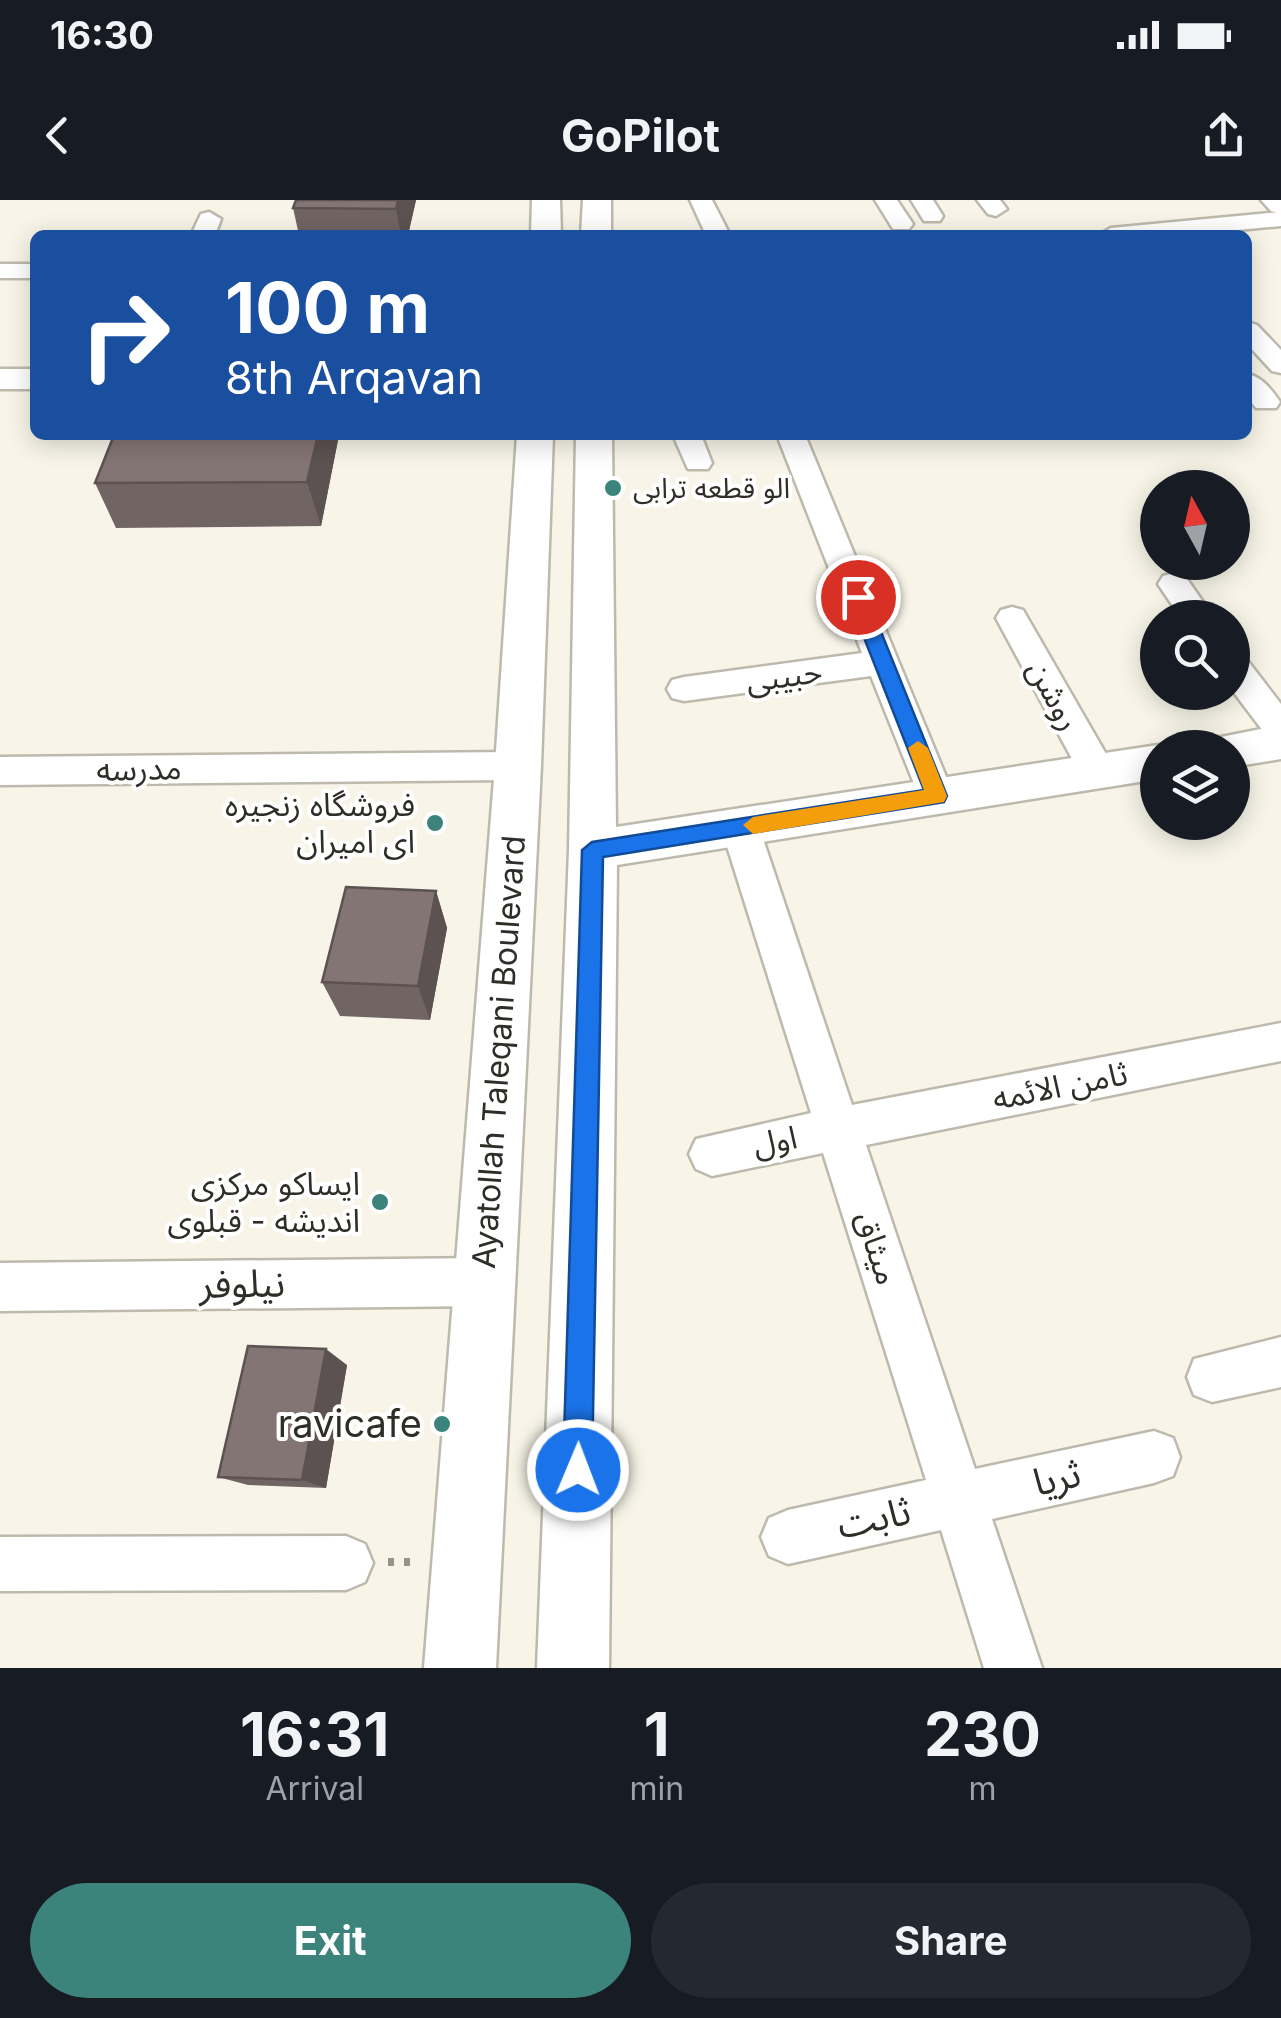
<!DOCTYPE html>
<meta charset="utf-8">
<style>
:root{--surface:#171b24;--page:#242831;--text:#f1f3f6;--muted:#9ea1a6;--accent:#3c837c}
body{margin:0;font-family:Inter,"Noto Sans Arabic",sans-serif;background:var(--page);color:var(--text);height:100vh;display:flex;flex-direction:column;font-size:38px;white-space:nowrap}
*{box-sizing:border-box;margin:0}
p{font-size:32px;color:var(--muted)}
.icon{flex:none;width:55px;height:55px;fill:none;stroke:currentColor;stroke-width:2;stroke-linecap:round;stroke-linejoin:round}
.map{position:relative;height:1468px;overflow:hidden}
.side{display:flex;flex-direction:column;background:var(--surface);flex:1}
.side>*{flex:none}
.hud{position:absolute;left:30px;top:30px;width:1222px;height:210px;border-radius:15px;box-shadow:0 5px 25px #0003;background:#1a4fa0;color:#fff;overflow:hidden}
.needle{width:65px;rotate:352deg}
.controls{position:absolute;left:1140px;top:270px;display:grid;gap:20px}
.controls a{display:grid;place-items:center;width:110px;height:110px;border-radius:50%;background:var(--surface);box-shadow:0 5px 25px #0003;font-size:50px}
.pin{position:absolute;display:grid;place-items:center;width:85px;height:85px;color:#fff;margin:-42px;border:5px solid #fff;border-radius:50%;box-shadow:0 2px 10px #0007}
.me{position:absolute;width:110px;margin:-55px;rotate:1deg;stroke-linejoin:round;filter:drop-shadow(0 0 8px #0008)}
.turn{display:flex;align-items:center;gap:35px;height:210px;padding:0 30px;font-size:45px}
.turn .icon{width:130px;height:130px;stroke-width:2.5}
.turn b{display:block;font-size:70px;line-height:85px}
.eta{display:flex;justify-content:space-evenly;align-items:center;height:170px;text-align:center}
.eta b{font-size:60px;font-weight:700;line-height:70px}
.button{display:flex;gap:20px;margin-top:auto;padding:20px 30px}
.button a{flex:1;height:115px;border-radius:60px;background:var(--accent);color:#fff;font-size:40px;font-weight:700;line-height:115px;text-align:center}
.button a+a{background:var(--page);color:var(--text)}
.status{display:flex;justify-content:space-between;align-items:center;height:70px;padding:0 50px;background:var(--surface);direction:ltr}
.status svg{height:28px;fill:currentColor}
header{display:flex;justify-content:space-between;align-items:center;height:130px;padding:0 30px;background:var(--surface);font-size:45px;font-weight:700}
.map>svg:first-child{display:block}
.lines{fill:none;stroke-linecap:round;stroke-linejoin:round}
.minor-casing{stroke:#bdbaad;stroke-width:5}
.tertiary-casing{stroke:#bdbaad;stroke-width:5}
.path{stroke:#97958b;stroke-width:8;stroke-dasharray:6 10;stroke-linecap:butt}
.minor{fill:#fff;fill-rule:evenodd}
.tertiary{fill:#fff;fill-rule:evenodd}
.wall{fill:#716564}
.shaded-wall{fill:#5c5251}
.building{fill:#837574;stroke:#5c5251;stroke-width:2.5}
.route{fill:#1a73e8;stroke:#114b97;stroke-width:2.5}
.slow{fill:#f59e0b}
.poi-dot{fill:#3c837c;stroke:#fff;stroke-width:4}
.labels{text-anchor:middle;stroke-width:8;stroke-linejoin:round;paint-order:stroke}
.far-poi-label{font-size:28px;fill:#2e2d28;stroke:#fff;text-anchor:start}
.street-label{font-size:32px;fill:#2e2d28;stroke:#fff}
.poi-label{font-size:32px;fill:#2e2d28;stroke:#fff;text-anchor:end}
.near-street-label{font-size:38px;fill:#2e2d28;stroke:#fff}
.near-poi-label{font-size:38px;fill:#2e2d28;stroke:#fff;text-anchor:end}
</style>
<div class="status"><b>16:30</b><svg viewBox="0 0 49 12"><path d="M0 12V9h3v3zM5 12V6h3v6zM10 12V3h3v9zM15 12V0h3v12zM26 1h20v11H26zM47 4h2v5h-2z"/></svg></div>
<header><svg class="icon" aria-label="back" viewBox="0 0 24 24"><path d="M15 5l-7 7 7 7"/></svg>GoPilot<svg class="icon" aria-label="share" viewBox="0 0 24 24"><path d="M12 15V3M7 8l5-5 5 5M5 13v7h14v-7"/></svg></header>
<div class="map">
<svg width="1281" height="1468" viewBox="0 0 1281 1468">
<rect width="100%" height="100%" fill="#f8f5e8"/>
<g class="lines">
<defs>
<path id="minor" d="M690,0h22l18,35h-24z
M875,0h22l16,24 -4,5h-16z
M911,0h22l10,16 -3,5h-16z
M977,0h23l7,9 -11,7 -8,-2z
M209,12l12,7 -6,16h-24l10,-21z
M1281,12v14l-96,9h-86l12,-7z
M0,64h35v14h-35z
M1248,122l9,3 24,25v23l-9,-2 -24,-26z
M1248,174c14,3 24,16 32,28l-4,6h-20l-8,-10z
M673,235h28l11,28 -4,6h-20z
M777,235h28l149,361 -5,10 -13,4 -13,-4 -52,-130 -187,25 -12,-3 -5,-9 5,-9 12,-3 178,-24z
M1174,373l11,3 29,42h-33l-23,-34 5,-8z
M1012,407l11,3 87,151 5,10 -5,10 -13,4 -13,-4 -88,-163 5,-8z
M1232,452l12,4 37,48v39l-12,-4 -37,-49z
M518,552l13,4 5,10 -5,10 -13,4 -518,5v-28z
M740,612l13,4 6,11 93,278 429,-82v38l-415,84 109,324 179,-38 19,7 7,19 -7,19 -19,7 -162,36 50,149h-58l-43,-138 -153,34 -19,-8 -8,-19 8,-19 19,-8 138,-30 -103,-327 -111,23 -16,-7 -7,-15 7,-15 115,-26 -90,-286 6,-11z
M484,1058l17,7 7,17 -7,17 -17,7 -484,5v-48z
M1281,1137v50l-69,15 -18,-7 -7,-18 7,-18z
M346,1336l19,8 8,19 -8,19 -19,8 -346,1v-54z"/>
<path id="tertiary" d="M532,0h28l1,35h-30z
M583,0h28v35h-30z
M1261,0h20v14l-10,-3z
M0,169h35v20h-35z
M517,235h36l-12,331 -45,902h-72l71,-902z
M576,235h36l4,392 542,-82 8,3h-8v31l-541,86 -8,803h-72l32,-818z
M1281,525v34l-49,8v-19h-21l5,-10z"/>
</defs>
<use href="#minor" class="minor-casing"/>
<use href="#tertiary" class="tertiary-casing"/>
<path class="path" d="M388,1362h28"/>
<use href="#minor" class="minor"/>
<use href="#tertiary" class="tertiary"/>
</g>
<path class="wall" d="M296,0h120l-8,35h-109l-6,-27z
M339,235l-18,91 -205,2 -21,-45z
M436,691l11,37 -17,92 -90,-4 -18,-34z
M347,1165l-21,123 -78,-3 -30,-8z"/>
<path class="shaded-wall" d="M398,0h18l-8,35h-7l-5,-26z
M318,235h21l-18,91 -14,-44z
M436,691l11,37 -17,92 -12,-34z
M326,1149l21,16 -21,123 -24,-8z"/>
<path class="building" d="M296,0h102l-2,9 -103,-1z
M114,235h204l-11,47 -212,1z
M346,687l90,4 -18,95 -96,-4z
M248,1146l78,3 -24,131 -84,-3z"/>
<path class="route" d="M858,391l9,6 80,199 -3,6 -341,55 -11,613 -4,11 -10,4 -11,-4 -4,-11 19,-620 10,-8 332,-52 -76,-193z"/>
<path class="slow" d="M918,541l10,7 19,48 -3,6 -191,32 -10,-9 10,-8 171,-27 -16,-42z"/>
<g class="poi-dot">
<circle cx="613" cy="288" r="10"/>
<circle cx="435" cy="623" r="10"/>
<circle cx="380" cy="1002" r="10"/>
<circle cx="442" cy="1224" r="10"/>
</g>
<g class="labels">
<g class="far-poi-label">
<text x="633" y="298">الو قطعه ترابی</text>
</g>
<g class="street-label">
<text transform="translate(784 476) rotate(-8)" y="11">حبیبی</text>
<text transform="translate(1054 495) rotate(61)" y="11">روشن</text>
<text transform="translate(139 569) rotate(-1)" y="11">مدرسه</text>
<text transform="translate(499 852) rotate(-86)" y="11">Ayatollah Taleqani Boulevard</text>
<text transform="translate(1060 886) rotate(-11)" y="11">ثامن الائمه</text>
<text transform="translate(775 941) rotate(-11)" y="11">اول</text>
<text transform="translate(877 1048) rotate(72)" y="11">میثاق</text>
</g>
<g class="poi-label">
<text x="415" y="616">فروشگاه زنجیره<tspan x="415" dy="37">ای امیران</tspan></text>
<text x="360" y="995">ایساکو مرکزی<tspan x="360" dy="37">اندیشه - قبلوی</tspan></text>
</g>
<g class="near-street-label">
<text transform="translate(242 1084) rotate(-1)" y="13">نیلوفر</text>
<text transform="translate(1057 1278) rotate(-13)" y="13">ثریا</text>
<text transform="translate(874 1318) rotate(-12)" y="13">ثابت</text>
</g>
<g class="near-poi-label">
<text x="422" y="1237">ravicafe</text>
</g>
</g>
</svg>
<div class="controls">
<a><svg class="needle" viewBox="-14 -14 28 28"><path d="M0-13l5 13h-10z" fill="#e53935"/><path d="M0 13l5-13h-10z" fill="#9ea1a6"/></svg></a>
<a><svg class="icon" aria-label="search" viewBox="0 0 24 24"><circle cx="10" cy="10" r="6"/><path d="M15 15l6 6"/></svg></a>
<a><svg class="icon" aria-label="layers" viewBox="0 0 24 24"><path d="M12 4l9 5-9 5-9-5zM3 14l9 5 9-5"/></svg></a>
</div>
<div class="pin" style="left:858px;top:397px;background:#d93025"><svg class="icon" aria-label="arrive" viewBox="0 0 24 24"><path d="M6 21V4h12l-3 4 3 4H6"/></svg></div>
<svg class="me" style="left:578px;top:1270px" viewBox="-20 -20 40 40"><circle r="17" fill="#1a73e8" stroke="#fff" stroke-width="3"/><path d="M0-11L8 9 0 5-8 9z" fill="#fff"/></svg>
<div class="hud">
<div class="turn"><svg class="icon" aria-label="right" viewBox="0 0 24 24"><path d="M7 20v-9h11M14 6l5 5-5 5"/></svg><div><b>100 m</b>8th Arqavan</div></div>
</div>
</div>
<section class="side">
<div class="eta">
<div><b>16:31</b><p>Arrival</p></div>
<div><b>1</b><p>min</p></div>
<div><b>230</b><p>m</p></div>
</div>
<div class="button"><a>Exit</a><a>Share</a></div>
</section>
